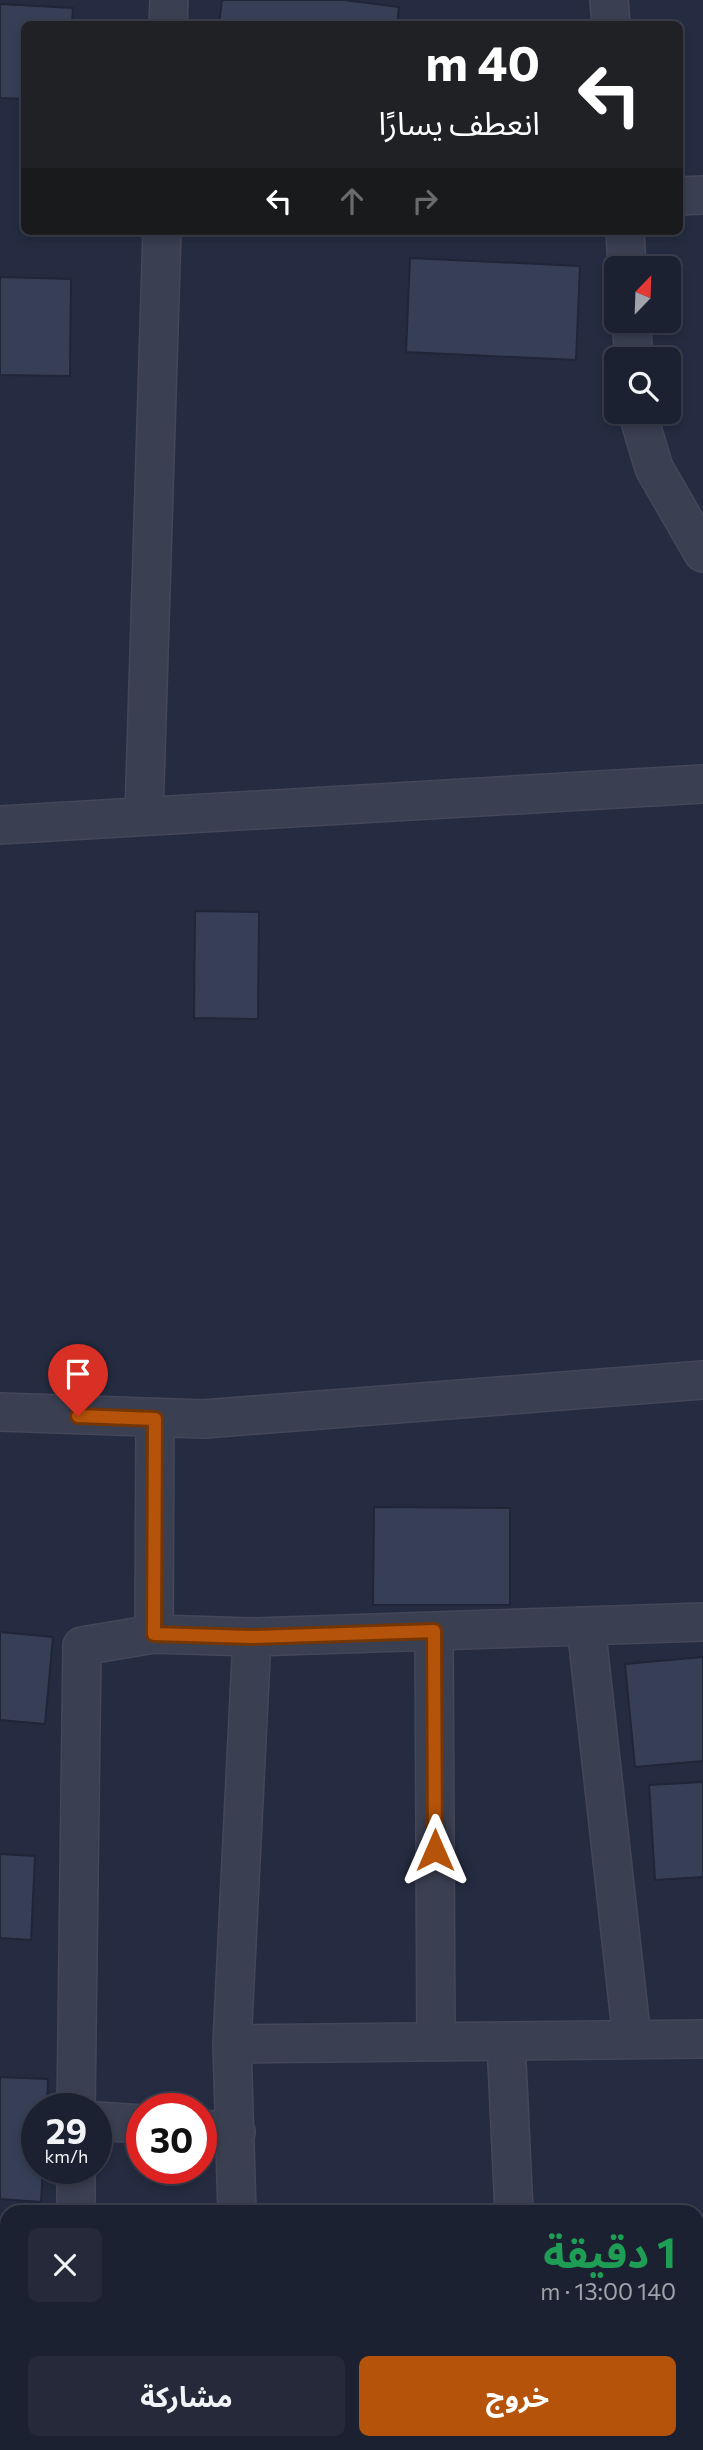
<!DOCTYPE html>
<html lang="ar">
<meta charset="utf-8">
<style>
:root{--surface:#1c2131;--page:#252939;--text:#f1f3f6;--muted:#a0a3ab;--line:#3a3e4d;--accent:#b45309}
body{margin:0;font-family:Commissioner,"Noto Sans Arabic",sans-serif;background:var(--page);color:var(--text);direction:rtl;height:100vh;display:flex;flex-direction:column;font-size:26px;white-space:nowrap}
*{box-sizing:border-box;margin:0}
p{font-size:23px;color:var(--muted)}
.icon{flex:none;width:38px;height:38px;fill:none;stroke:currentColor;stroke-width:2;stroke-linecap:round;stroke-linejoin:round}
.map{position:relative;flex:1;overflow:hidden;direction:ltr}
.panel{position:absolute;left:0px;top:2205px;width:704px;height:245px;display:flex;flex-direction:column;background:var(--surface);border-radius:21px 21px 0 0;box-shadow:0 4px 10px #0003,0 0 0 2px var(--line);direction:rtl}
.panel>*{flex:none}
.hud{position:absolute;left:21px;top:21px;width:662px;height:214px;border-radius:10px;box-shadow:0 4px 10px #0003,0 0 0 2px var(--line);direction:rtl;background:#202124;color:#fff;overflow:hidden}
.needle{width:46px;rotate:23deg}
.buttons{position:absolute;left:604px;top:256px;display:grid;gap:14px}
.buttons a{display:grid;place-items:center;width:77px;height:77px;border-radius:10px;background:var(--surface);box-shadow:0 4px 10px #0003,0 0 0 2px var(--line);font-size:35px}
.speed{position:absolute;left:21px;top:2093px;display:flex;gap:14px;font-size:35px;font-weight:700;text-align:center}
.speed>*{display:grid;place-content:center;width:91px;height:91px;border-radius:50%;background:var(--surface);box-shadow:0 4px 10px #0003,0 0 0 2px var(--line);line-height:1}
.speed small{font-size:18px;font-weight:400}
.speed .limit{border:10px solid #d22;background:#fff;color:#111}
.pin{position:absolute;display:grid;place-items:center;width:60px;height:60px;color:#fff;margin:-72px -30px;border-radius:50% 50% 50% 0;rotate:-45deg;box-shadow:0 0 7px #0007}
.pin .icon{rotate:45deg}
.me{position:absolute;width:77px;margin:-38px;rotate:0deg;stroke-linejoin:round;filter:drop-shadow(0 0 5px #0008)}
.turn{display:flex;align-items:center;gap:24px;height:147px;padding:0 28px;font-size:32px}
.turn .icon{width:91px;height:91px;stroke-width:2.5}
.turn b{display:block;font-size:49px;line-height:60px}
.lanes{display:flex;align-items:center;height:66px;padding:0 28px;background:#0003;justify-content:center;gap:35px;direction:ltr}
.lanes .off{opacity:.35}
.round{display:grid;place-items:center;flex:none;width:74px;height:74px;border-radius:10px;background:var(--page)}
.head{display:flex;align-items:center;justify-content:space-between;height:119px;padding:0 28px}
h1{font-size:42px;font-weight:700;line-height:52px;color:#1e9e55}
.cta{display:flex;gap:14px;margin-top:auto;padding:14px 28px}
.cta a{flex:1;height:80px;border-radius:10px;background:var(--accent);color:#fff;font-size:28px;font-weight:700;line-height:80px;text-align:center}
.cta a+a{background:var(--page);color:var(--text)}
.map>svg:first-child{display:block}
.building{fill:#373f57;stroke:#202538;stroke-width:2}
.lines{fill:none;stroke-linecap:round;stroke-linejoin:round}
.minor-casing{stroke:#44475a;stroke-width:40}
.minor{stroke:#3a3f51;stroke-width:37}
.route-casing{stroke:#753606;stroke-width:18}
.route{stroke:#b45309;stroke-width:12}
</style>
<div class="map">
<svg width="703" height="2450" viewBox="0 0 703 2450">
<rect width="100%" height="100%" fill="#252c41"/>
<path class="building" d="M222,0h122l55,7 -2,17h-178z
M0,4l73,4 -1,16h-48v75l-24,-1z
M410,258l170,8 -4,94 -170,-8z
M0,277l71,2 -1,97 -70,-1z
M195,911l64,1 -1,107 -64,-1z
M374,1507l136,1v97h-137z
M0,1632l53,5 -8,87 -45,-4z
M703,1657v104l-68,6 -10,-103z
M703,1782v95l-48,3 -6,-95z
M0,1854l35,2 -4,84 -31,-2z
M0,2077l48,2 -1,30h-10v59h6l-2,34 -41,-3z"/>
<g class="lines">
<defs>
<path id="minor" d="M609,0l2,24
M168,24l1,-24
M679,196l24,-1
M625,231l2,37
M631,320l3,39
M637,411l17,57 49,85
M144,816l18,-585
M0,825l703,-41
M0,1412l204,7 499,-39
M155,1419l-1,215 98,3 -20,407 5,168
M586,1626l46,413
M434,1631l2,411
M252,1637l451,-15
M506,2041l8,171
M232,2044l471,-5
M76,2109l6,-463 72,-12
M96,2121l46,3
M201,2129l35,3
M76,2168v44
M0,2239h7
M696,2321h7
M440,2443v7
M695,2443v7
M75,2450v-7
M227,2450l1,-7"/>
</defs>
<use href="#minor" class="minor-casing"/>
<use href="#minor" class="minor"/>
</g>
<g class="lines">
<defs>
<path id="route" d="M78,1416l77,3 -1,215 97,3 183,-6 1,219"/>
</defs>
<use href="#route" class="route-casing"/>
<use href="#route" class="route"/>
</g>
</svg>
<div class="buttons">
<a><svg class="needle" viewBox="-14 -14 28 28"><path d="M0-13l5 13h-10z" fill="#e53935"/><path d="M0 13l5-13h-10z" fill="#a0a3ab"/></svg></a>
<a><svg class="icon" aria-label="search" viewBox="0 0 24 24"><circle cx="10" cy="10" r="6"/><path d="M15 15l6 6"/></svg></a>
</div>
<div class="speed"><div>29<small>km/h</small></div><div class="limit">30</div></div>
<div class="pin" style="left:78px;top:1416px;background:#d93025"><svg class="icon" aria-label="arrive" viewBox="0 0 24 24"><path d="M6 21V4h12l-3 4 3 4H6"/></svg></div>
<svg class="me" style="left:435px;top:1850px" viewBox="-20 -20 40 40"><path d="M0-17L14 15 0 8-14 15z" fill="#b45309" stroke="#fff" stroke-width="4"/></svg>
<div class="hud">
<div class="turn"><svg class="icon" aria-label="left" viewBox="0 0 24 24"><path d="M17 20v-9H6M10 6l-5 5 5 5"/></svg><div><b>40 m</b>انعطف يسارًا</div></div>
<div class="lanes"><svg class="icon" aria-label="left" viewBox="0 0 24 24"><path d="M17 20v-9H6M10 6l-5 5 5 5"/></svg><svg class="icon off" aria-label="ahead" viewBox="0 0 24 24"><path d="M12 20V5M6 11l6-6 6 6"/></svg><svg class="icon off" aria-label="right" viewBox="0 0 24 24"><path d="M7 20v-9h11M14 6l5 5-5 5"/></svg></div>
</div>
<section class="panel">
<div class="head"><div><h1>1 دقيقة</h1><p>140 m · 13:00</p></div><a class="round"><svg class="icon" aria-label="close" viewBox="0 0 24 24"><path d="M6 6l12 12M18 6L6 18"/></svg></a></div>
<div class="cta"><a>خروج</a><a>مشاركة</a></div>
</section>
</div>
